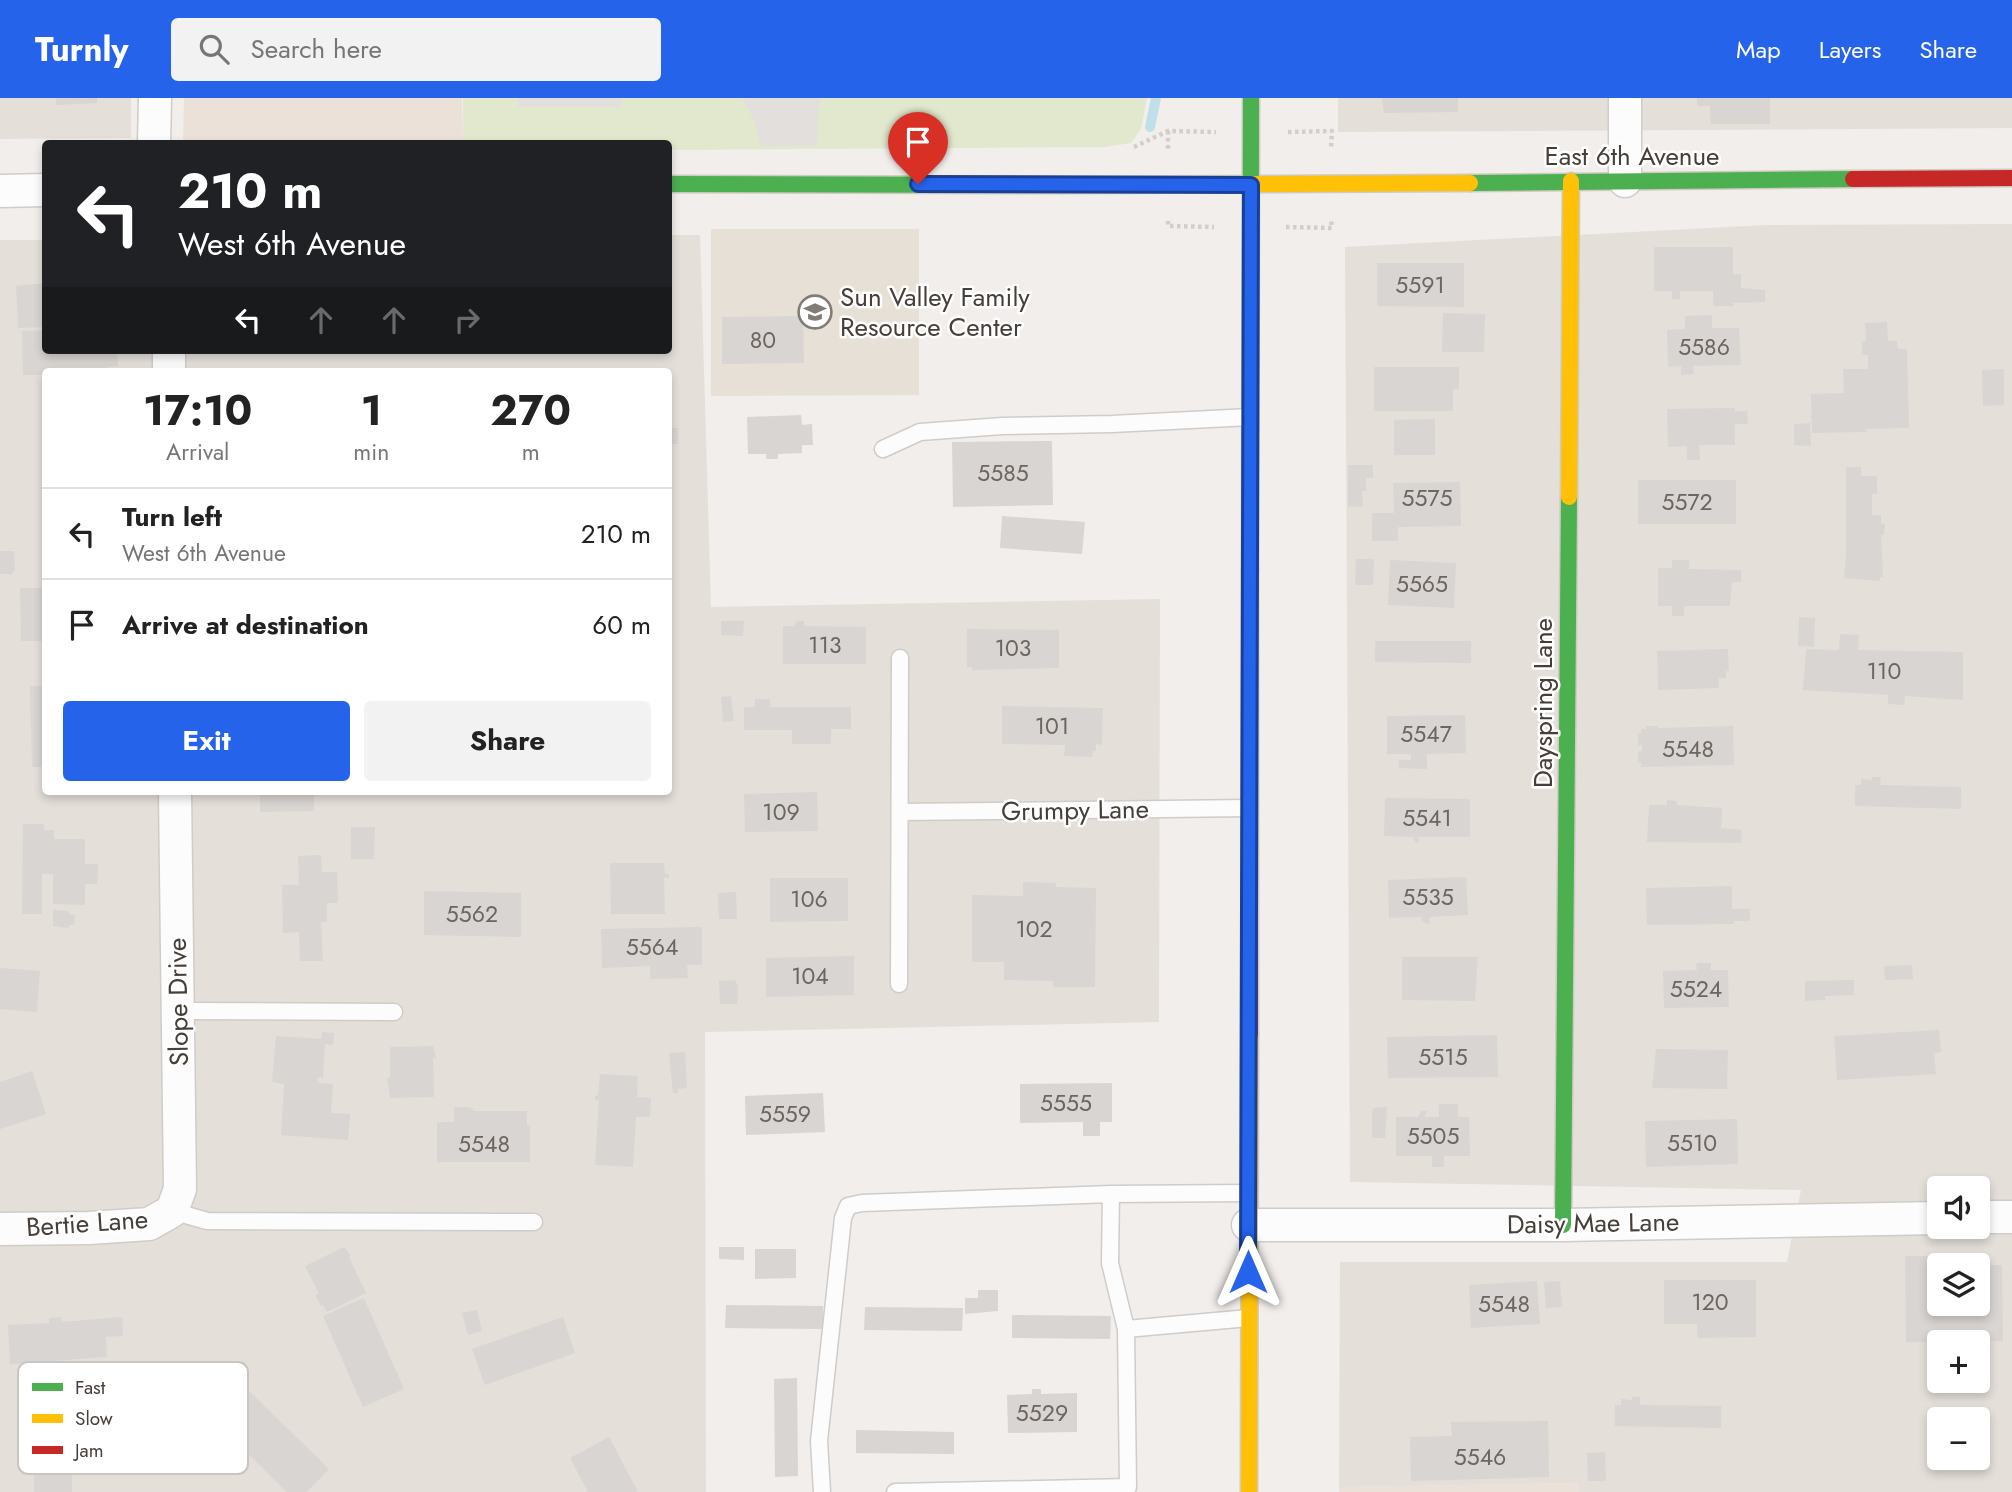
<!DOCTYPE html>
<meta charset="utf-8">
<style>
:root{--surface:#fff;--page:#f2f2f2;--text:#222;--muted:#767676;--line:#e0e0e0;--accent:#2563eb}
body{margin:0;font-family:Jost,sans-serif;background:var(--page);color:var(--text);height:100vh;display:flex;flex-direction:column;font-size:26px;white-space:nowrap}
*{box-sizing:border-box;margin:0}
p{font-size:23px;color:var(--muted)}
.icon{flex:none;width:38px;height:38px;fill:none;stroke:currentColor;stroke-width:2;stroke-linecap:round;stroke-linejoin:round}
.map{position:relative;flex:1;overflow:hidden}
.details{position:absolute;left:42px;top:270px;width:630px;height:427px;display:flex;flex-direction:column;background:var(--surface);border-radius:7px;box-shadow:0 4px 10px #0003}
.details>*{flex:none}
.banner{position:absolute;left:42px;top:42px;width:630px;height:214px;border-radius:7px;box-shadow:0 4px 10px #0003;background:#202124;color:#fff;overflow:hidden}
.tools{position:absolute;left:1927px;top:1078px;display:grid;gap:14px}
.tools a{display:grid;place-items:center;width:63px;height:63px;border-radius:7px;background:var(--surface);box-shadow:0 4px 10px #0003;font-size:35px}
.pin{position:absolute;display:grid;place-items:center;width:60px;height:60px;color:#fff;margin:-72px -30px;border-radius:50% 50% 50% 0;rotate:-45deg;box-shadow:0 0 7px #0007}
.pin .icon{rotate:45deg}
.me{position:absolute;width:77px;margin:-38px;rotate:0deg;stroke-linejoin:round;filter:drop-shadow(0 0 5px #0008)}
.turn{display:flex;align-items:center;gap:24px;height:147px;padding:0 21px;font-size:32px}
.turn .icon{width:91px;height:91px;stroke-width:2.5}
.turn b{display:block;font-size:49px;line-height:60px}
.lanes{display:flex;align-items:center;height:66px;padding:0 21px;background:#0003;justify-content:center;gap:35px;direction:ltr}
.lanes .off{opacity:.35}
.eta{display:flex;justify-content:space-evenly;align-items:center;height:119px;text-align:center}
.eta b{font-size:42px;font-weight:700;line-height:49px}
.primary-button{display:flex;gap:14px;margin-top:auto;padding:14px 21px}
.primary-button a{flex:1;height:80px;border-radius:7px;background:var(--accent);color:#fff;font-size:28px;font-weight:700;line-height:80px;text-align:center}
.primary-button a+a{background:var(--page);color:var(--text)}
ul{padding:0;list-style:none}
li{display:flex;align-items:center;gap:21px;height:91px;padding:0 21px;border-top:2px solid var(--line)}
li div{flex:1}
li b{display:block;font-size:26px}
li em{font-style:normal}
header{display:flex;align-items:center;gap:42px;box-sizing:border-box;height:98px;padding:0 35px;background:var(--accent);color:#fff}
header strong{font-size:33px}
nav{display:flex;gap:38px;margin-inline-start:auto;font-size:24px}
.search{width:490px;height:63px;background:var(--page);display:flex;align-items:center;gap:18px;box-sizing:border-box;padding:0 24px;border-radius:7px;color:var(--muted);font-size:26px}
.map>svg:first-child{display:block}
.residential{fill:#e4dfd9;fill-rule:evenodd}
.commercial{fill:#ebe1d8}
.education{fill:#e7e0d7}
.green{fill:#e2e8cd}
.parking{fill:#e2dfdc}
.lines{fill:none;stroke-linecap:round;stroke-linejoin:round}
.stream{stroke:#c0dfea;stroke-width:10}
.building{fill:#d9d5d2}
.lane-casing{stroke:#cfccc9;stroke-width:19}
.street-casing{stroke:#cfccc9;stroke-width:35}
.fast-casing{stroke:#cfcac2;stroke-width:19}
.slow-casing{stroke:#cfcac2;stroke-width:19}
.jam-casing{stroke:#cfcac2;stroke-width:19}
.path{stroke:#d1cecb;stroke-width:4.5;stroke-dasharray:3.5 3.5;stroke-linecap:butt}
.lane{stroke:#fdfcfc;stroke-width:16}
.street{stroke:#fdfcfc;stroke-width:32}
.fast{stroke:#4caf50;stroke-width:16}
.slow{stroke:#ffc107;stroke-width:16}
.jam{stroke:#c62828;stroke-width:16}
.route-casing{stroke:#184099;stroke-width:18}
.route{stroke:#2563eb;stroke-width:12}
.labels{text-anchor:middle;stroke-width:5;stroke-linejoin:round;paint-order:stroke}
.number-label{font-size:23px;fill:#6c6560}
.street-label{font-size:26px;fill:#463e38;stroke:#fff}
.poi-label{font-size:26px;fill:#463e38;stroke:#fff;text-anchor:start}
.key{fill:#fff;stroke:#c8c5c3;stroke-width:2}
.key-label{font-size:19px;fill:#463e38}
</style>
<header>
<strong>Turnly</strong>
<div class="search"><svg class="icon" aria-label="search" viewBox="0 0 24 24"><circle cx="10" cy="10" r="6"/><path d="M15 15l6 6"/></svg>Search here</div>
<nav><a>Map</a><a>Layers</a><a>Share</a></nav>
</header>
<div class="map">
<svg width="2012" height="1394" viewBox="0 0 2012 1394">
<rect width="100%" height="100%" fill="#f1eeeb"/>
<path class="residential" d="M0,0h131v40l-131,1z
M1338,0h674v30l-674,4z
M2012,126v1268h-433v-9l-240,4 1,-225h447l14,-72 -451,-8 -5,-935 421,-22zM1939,1090h39v39h-39zM1939,1167h39v39h-39zM1939,1244h39v39h-39zM1939,1321h39v39h-39z
M669,137h31l11,372 449,-8 -1,423 -454,10 1,460h-706v-1252h45l1,110h622zM46,273h622v420h-622z"/>
<path class="commercial" d="M184,0h278l1,45h-280z
M1579,1385v9h-240v-5z"/>
<path class="education" d="M711,131h208v166l-208,1z"/>
<path class="green" d="M463,0h684l-6,31 -10,14 -27,4 -435,3 -1,-6 -205,-1z"/>
<path class="parking" d="M518,0h104v9h-104z
M742,0h79l-3,12 -1,36h-56l-8,-28z"/>
<g class="lines">
<path class="stream" d="M1150,29l6,-29"/>
</g>
<path class="building" d="M56,0h41v5l-41,2z
M1382,0h76v14l-74,1z
M1697,0h73v26h-59l-1,-18h-13z
M1654,149h79v27h8v14l24,2v12l-32,1v3h-20v-15h-33v8h-8v-8h-18z
M1377,165h87v44l-87,-1z
M46,185v44l-28,1 -2,-42z
M1443,215l42,1 -1,38h-42z
M1712,217v13h27l2,37 -48,1 1,8 -13,1v-9l-13,1 -1,-37 18,-1v-13z
M803,218l1,47 -82,1v-47z
M1887,224l1,19h9l1,8h9l2,79 -43,1v3l-54,1 -1,-39 33,-1 -1,-24h25v-14h-6v-14h4l-1,-18z
M46,232v20h71l1,16 -11,1v4h-61v4h-23l-1,-44z
M1374,269h85v22h-6v22h-79z
M2004,271v36l-21,1 -1,-36z
M1735,310v3h12l1,13h-13v21h-36l1,15h-13v-14l-19,1 -1,-38z
M801,317l1,10 10,-1 1,21h-11v8l-24,1v5h-12v-5h-18l-1,-37z
M1435,321v36h-41v-35z
M1810,325l1,23 -17,-1v-21z
M668,330h10v16h-10z
M1052,343l1,64 -100,2 -1,-65z
M1348,367h25v13h-7v13h-4l1,15 -15,1z
M1846,369h15v9h16v18h-5v21h9v9h4l-1,11h-3l2,42h-3v4l-36,-3 2,-22z
M1638,382h98v44h-98z
M1460,384l1,44 -63,1v14h-26v-28h22l-1,-30z
M1002,418l83,6 -3,32 -82,-6z
M0,453h14l1,20h-2v3h-13z
M1356,461h18l-1,26h-18z
M1390,462l66,3 -2,45 -66,-3z
M1672,462h17v9l52,1v12h-9l-2,24h-46v10h-12v-10h-14v-38h14z
M20,490h26v53h-25z
M1799,519l16,1 -1,29 -16,-1z
M721,523h23l-1,15 -22,-1z
M797,523h7v5l62,1v37h-83v-38h11z
M967,531l92,1v38l-87,2v-3h-5z
M1840,536l19,1 -1,15 105,2v48l-58,-4 -1,9 -16,-1v-9l-85,-5 3,-41 33,1z
M1375,543h96v22l-96,-1z
M1728,551l1,22h-3v7h-7v10l-61,2 -1,-39z
M30,588h16v81h-14z
M731,598l3,25 -11,1 -2,-25z
M755,601h15v8h81v22h-20v15h-39v-14h-48v-23h11z
M1002,608l101,2 -1,37 -6,-1v7h-3l-1,6 -28,-1 1,-11 -63,-1z
M1465,617l1,38 -39,1v15l-28,-1v-8h12v-6h-24v-38z
M1646,628h12v2l75,-2 1,39 -93,2v-4h-3v-11l4,-1v-7l-4,2v-13h3v-4h5z
M1872,679h9l-1,8 81,2v22l-106,-3v-21h6v-6l11,1z
M260,693h54v20l-54,1z
M817,694l1,39 -73,1 -1,-38z
M1385,700l85,1v38h-52l1,5h-4l-2,-5 -29,-1z
M1667,702l10,1v4l45,3 -1,20 21,2 -1,13 -94,-1 2,-37h18z
M23,726h21v6h10v9h31v25h13l-1,20h-12v21l-32,-1v-30h-11v40h-20z
M351,729h24l-1,32h-23z
M321,757l1,17h15l1,31h-11v19h-6l2,39h-23l-1,-29 -16,1 -1,-48h17l-1,-29z
M610,765h54l1,11h4v4h-5l1,36h-54z
M1466,779l2,38 -39,2 1,7 -8,-2v-5l-33,1 -1,-38z
M770,780h78v43l-78,1z
M1023,784l33,1v4l40,1 -1,99h-42v-6l-49,-1v-18h-32v-67l51,1z
M1732,788v23h18v12h-16v3l-87,1 -1,-37z
M424,793l97,2v44l-97,-2z
M736,794l1,27h-18l-1,-26z
M53,812l16,1v3l6,1 -1,10h-5l-1,3 -15,-2z
M702,829v38h-15l1,13 -38,1v-13l-48,2 -1,-39z
M854,858v39l-88,2v-39z
M1402,859h76l-3,44 -73,-1z
M1696,865h15v7h17l1,37 -65,1 -1,-37 34,-1z
M1912,867l1,14 -28,1 -1,-14z
M0,870l40,3 -3,41 -37,-3z
M735,882l3,7 -1,17h-17l-1,-23z
M1854,882v15l-29,1v4l-20,1v-20z
M1939,932l2,22 -7,1 2,21 -99,6 -3,-44z
M322,934l12,1 -1,12 -8,-1 -2,34 -5,-1v6l15,1 -2,29 19,1 -2,26 -67,-5 3,-51 -12,-2 4,-46 45,3z
M1497,937l1,42 -110,1 -1,-41z
M433,948l3,12h-3l1,39 -44,1 -3,-20h3v-31z
M1656,951l72,1 -1,39 -75,-1z
M685,954l2,36 -9,1v4h-5l-4,-40z
M32,973l14,43 -46,15v-47z
M600,976l38,2 -1,21 14,1 -1,19h-14l-3,50 -38,-2 4,-64 -4,-1v-4l3,-1z
M1112,985v39h-12v14h-17v-14l-63,1v-39z
M823,995l2,39 -79,3 -1,-39z
M1439,1006h19v13h11l1,39h-26v11h-12v-11h-36v-39h22l3,-6h6l-3,6h15z
M454,1009h15l4,2v2h54v14h3v37h-93v-40h17z
M1387,1009l-2,31h-13v-27l2,-3z
M1737,1021l1,45 -92,3 -1,-46z
M344,1149l7,9 -2,1 17,36 -39,19 -4,-7 -2,1 -6,-11 4,-1 -14,-28z
M719,1149h25v13l-25,-1z
M755,1151h41v29l-41,1z
M1905,1158h55v9h-21v39h39v-39h24l1,76 -97,1z
M1664,1182h92v57l-59,1v-14h-33z
M1537,1183l3,43 -69,4 -2,-43z
M1560,1183l2,26 -16,1 -2,-26z
M978,1192h20v21l-33,3v-16h13z
M364,1200l40,91 -41,18 -40,-91z
M726,1207l97,1v23l-98,-1z
M865,1209l98,1 -1,23 -98,-1z
M477,1212l5,21 -14,4 -6,-22z
M1012,1217l99,1 -1,23 -98,-1z
M61,1219l1,5 60,-5 1,19 -17,1 1,20 -97,7 -2,-39 41,-2v-5z
M563,1219l12,36 -90,32 -13,-36z
M797,1280l1,98 -23,1 -1,-98z
M240,1284l89,87 -22,23h-20l-63,-62 -15,17 -12,-11 15,-17 -4,-4z
M1032,1291h9v5l36,-1v39l-69,1 -1,-38 25,-1z
M1632,1299h8v8l81,1v22l-106,-2v-21h6v-6l11,1z
M1548,1323l1,56 -138,4 -1,-44 42,-1 -1,-14z
M856,1332l98,2v22l-98,-1z
M609,1339l29,55h-50l-18,-34z
M1605,1354l1,29h-18l-1,-28z
M34,1364h38v30h-38z"/>
<g class="lines">
<defs>
<path id="lane" d="M883,351l37,-17 82,-6 110,-2 138,-7
M900,714l350,-4
M899,886l1,-326
M178,913l216,1
M1111,1096l-1,69 16,66 123,-11
M172,1113l35,10 327,1
M822,1394l-3,-51 24,-223 5,-12 14,-3 249,-9 137,-1
M895,1394l233,-5 -2,-158"/>
<path id="street" d="M1625,0v83
M154,46l1,-46
M0,93l46,-1
M169,252v21
M1978,1119h34
M1248,1127h315l376,-7
M0,1131l89,-1 60,-4 23,-13 8,-22 -5,-398"/>
<path id="fast" d="M1470,85l383,-4
M668,86l393,1
M1250,472l1,-472
M1563,1127l6,-728"/>
<path id="slow" d="M1061,87l409,-2
M1569,399l2,-316
M1249,1394l1,-458"/>
<path id="jam" d="M1853,81l159,-1
M1250,936v-464"/>
</defs>
<use href="#lane" class="lane-casing"/>
<use href="#street" class="street-casing"/>
<use href="#fast" class="fast-casing"/>
<use href="#slow" class="slow-casing"/>
<use href="#jam" class="jam-casing"/>
<path class="path" d="M1168,33v19
M1288,34l44,-1 -1,17
M1134,49l34,-16 48,1
M1168,123v5l46,1
M1286,129l46,1 -1,-8"/>
<use href="#lane" class="lane"/>
<use href="#street" class="street"/>
<use href="#fast" class="fast"/>
<use href="#slow" class="slow"/>
<use href="#jam" class="jam"/>
</g>
<g class="lines">
<defs>
<path id="route" d="M918,86l333,1 -3,1087"/>
</defs>
<use href="#route" class="route-casing"/>
<use href="#route" class="route"/>
</g>
<defs>
<symbol id="school-ring" viewBox="-11 -11 22 22"><circle r="9.5" fill="#fff" stroke="#827c77" stroke-width="1.5"/><path d="M0-5L7-2L0 1L-7-2ZM-4 1L0 2.5L4 1V4Q0 6-4 4Z" fill="#827c77"/></symbol>
</defs>
<g fill-rule="evenodd">
<use href="#school-ring" x="796" y="195" width="38" height="38"/>
</g>
<g class="labels">
<g class="number-label">
<text x="1420" y="195">5591</text>
<text x="763" y="250">80</text>
<text x="1704" y="257">5586</text>
<text x="1003" y="383">5585</text>
<text x="1427" y="408">5575</text>
<text x="1687" y="412">5572</text>
<text x="1422" y="494">5565</text>
<text x="825" y="555">113</text>
<text x="1013" y="558">103</text>
<text x="1884" y="581">110</text>
<text x="1052" y="636">101</text>
<text x="1426" y="644">5547</text>
<text x="1688" y="659">5548</text>
<text x="781" y="722">109</text>
<text x="1427" y="728">5541</text>
<text x="1428" y="807">5535</text>
<text x="809" y="809">106</text>
<text x="472" y="824">5562</text>
<text x="1034" y="839">102</text>
<text x="652" y="857">5564</text>
<text x="810" y="886">104</text>
<text x="1696" y="899">5524</text>
<text x="1443" y="967">5515</text>
<text x="1066" y="1013">5555</text>
<text x="785" y="1024">5559</text>
<text x="1433" y="1046">5505</text>
<text x="1692" y="1053">5510</text>
<text x="484" y="1054">5548</text>
<text x="1710" y="1212">120</text>
<text x="1504" y="1214">5548</text>
<text x="1042" y="1323">5529</text>
<text x="1480" y="1367">5546</text>
</g>
<g class="street-label">
<text x="1632" y="67">East 6th Avenue</text>
<text transform="translate(1543 605) rotate(-90)" y="9">Dayspring Lane</text>
<text transform="translate(1075 712) rotate(-1)" y="9">Grumpy Lane</text>
<text transform="translate(178 904) rotate(-91)" y="9">Slope Drive</text>
<text transform="translate(87 1125) rotate(-4)" y="9">Bertie Lane</text>
<text transform="translate(1593 1125) rotate(-1)" y="9">Daisy Mae Lane</text>
</g>
<g class="poi-label">
<text x="840" y="208">Sun Valley Family<tspan x="840" dy="30">Resource Center</tspan></text>
</g>
</g>
<rect x="18" y="1264" width="230" height="112" rx="10" class="key"/>
<rect x="32" y="1285" width="31" height="8" fill="#4caf50"/>
<rect x="32" y="1316" width="31" height="9" fill="#ffc107"/>
<rect x="32" y="1348" width="31" height="8" fill="#c62828"/>
<g class="key-label">
<text x="75" y="1296">Fast</text>
<text x="75" y="1327">Slow</text>
<text x="75" y="1359">Jam</text>
</g>
</svg>
<div class="tools">
<a><svg class="icon" aria-label="sound" viewBox="0 0 24 24"><path d="M4 9h4l5-4v14l-5-4H4zM17 9q2 3 0 6"/></svg></a>
<a><svg class="icon" aria-label="layers" viewBox="0 0 24 24"><path d="M12 4l9 5-9 5-9-5zM3 14l9 5 9-5"/></svg></a>
<a>+</a>
<a>−</a>
</div>
<div class="pin" style="left:918px;top:86px;background:#d93025"><svg class="icon" aria-label="arrive" viewBox="0 0 24 24"><path d="M6 21V4h12l-3 4 3 4H6"/></svg></div>
<svg class="me" style="left:1248px;top:1174px" viewBox="-20 -20 40 40"><path d="M0-17L14 15 0 8-14 15z" fill="#2563eb" stroke="#fff" stroke-width="4"/></svg>
<div class="banner">
<div class="turn"><svg class="icon" aria-label="left" viewBox="0 0 24 24"><path d="M17 20v-9H6M10 6l-5 5 5 5"/></svg><div><b>210 m</b>West 6th Avenue</div></div>
<div class="lanes"><svg class="icon" aria-label="left" viewBox="0 0 24 24"><path d="M17 20v-9H6M10 6l-5 5 5 5"/></svg><svg class="icon off" aria-label="ahead" viewBox="0 0 24 24"><path d="M12 20V5M6 11l6-6 6 6"/></svg><svg class="icon off" aria-label="ahead" viewBox="0 0 24 24"><path d="M12 20V5M6 11l6-6 6 6"/></svg><svg class="icon off" aria-label="right" viewBox="0 0 24 24"><path d="M7 20v-9h11M14 6l5 5-5 5"/></svg></div>
</div>
<section class="details">
<div class="eta">
<div><b>17:10</b><p>Arrival</p></div>
<div><b>1</b><p>min</p></div>
<div><b>270</b><p>m</p></div>
</div>
<ul>
<li><svg class="icon" aria-label="left" viewBox="0 0 24 24"><path d="M17 20v-9H6M10 6l-5 5 5 5"/></svg><div><b>Turn left</b><p>West 6th Avenue</p></div><em>210 m</em></li>
<li><svg class="icon" aria-label="arrive" viewBox="0 0 24 24"><path d="M6 21V4h12l-3 4 3 4H6"/></svg><div><b>Arrive at destination</b></div><em>60 m</em></li>
</ul>
<div class="primary-button"><a>Exit</a><a>Share</a></div>
</section>
</div>
